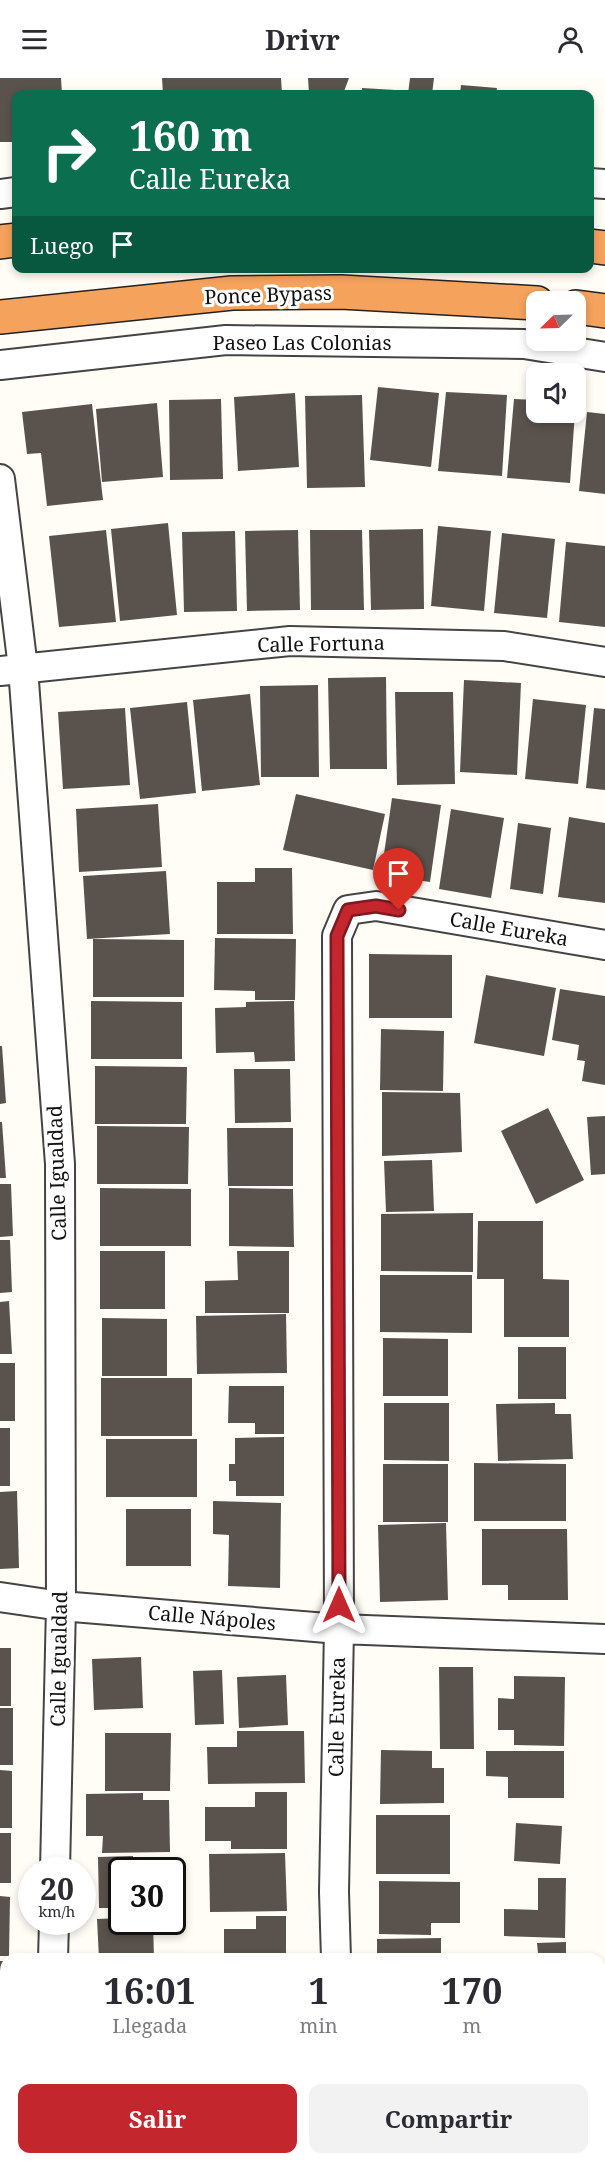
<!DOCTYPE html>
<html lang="es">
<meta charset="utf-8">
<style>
:root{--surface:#fff;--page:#f2f2f3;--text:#2b2b33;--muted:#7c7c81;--accent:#c4262e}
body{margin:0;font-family:"Noto Serif",serif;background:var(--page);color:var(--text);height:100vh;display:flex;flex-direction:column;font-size:22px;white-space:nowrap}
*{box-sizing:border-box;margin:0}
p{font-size:20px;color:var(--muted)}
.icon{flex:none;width:33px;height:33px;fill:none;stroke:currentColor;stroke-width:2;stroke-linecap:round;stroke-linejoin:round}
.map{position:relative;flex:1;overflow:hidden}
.side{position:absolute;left:0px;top:1875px;width:606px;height:212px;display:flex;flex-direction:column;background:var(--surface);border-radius:18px 18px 0 0;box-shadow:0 3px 9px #0003}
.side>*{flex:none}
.banner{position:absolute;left:12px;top:12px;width:582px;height:183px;border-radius:12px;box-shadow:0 3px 9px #0003;background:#0b6e4f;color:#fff;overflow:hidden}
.needle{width:39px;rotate:247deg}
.buttons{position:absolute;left:526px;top:213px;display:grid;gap:12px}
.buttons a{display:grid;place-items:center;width:60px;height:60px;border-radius:12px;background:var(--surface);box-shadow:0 3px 9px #0003;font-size:30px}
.speed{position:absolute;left:18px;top:1779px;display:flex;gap:12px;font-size:30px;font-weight:700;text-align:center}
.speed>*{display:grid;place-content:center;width:78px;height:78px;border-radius:50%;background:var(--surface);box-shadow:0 3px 9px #0003;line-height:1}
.speed small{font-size:15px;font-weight:400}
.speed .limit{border:3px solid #111;border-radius:9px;background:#fff;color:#111}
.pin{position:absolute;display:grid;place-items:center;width:51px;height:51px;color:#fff;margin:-62px -26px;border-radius:50% 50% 50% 0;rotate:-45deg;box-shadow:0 0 6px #0007}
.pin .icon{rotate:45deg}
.me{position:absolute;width:66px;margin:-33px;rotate:0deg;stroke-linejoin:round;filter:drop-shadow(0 0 4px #0008)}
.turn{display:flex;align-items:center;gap:21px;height:126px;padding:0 18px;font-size:27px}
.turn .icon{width:78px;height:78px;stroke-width:2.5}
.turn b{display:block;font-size:42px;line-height:51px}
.then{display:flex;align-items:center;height:57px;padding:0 18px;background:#0003;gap:12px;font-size:22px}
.eta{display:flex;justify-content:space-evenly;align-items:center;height:102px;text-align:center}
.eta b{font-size:36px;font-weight:700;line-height:42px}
.button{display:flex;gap:12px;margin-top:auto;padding:12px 18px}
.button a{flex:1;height:69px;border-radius:12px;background:var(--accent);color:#fff;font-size:24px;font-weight:700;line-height:69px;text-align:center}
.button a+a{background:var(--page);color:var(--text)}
header{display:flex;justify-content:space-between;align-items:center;height:78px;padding:0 18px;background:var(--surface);font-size:27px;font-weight:700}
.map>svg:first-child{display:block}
.building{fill:#5a524d}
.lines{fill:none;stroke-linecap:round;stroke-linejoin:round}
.street-casing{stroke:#444;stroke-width:32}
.highway-casing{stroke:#222;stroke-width:36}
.street{stroke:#fff;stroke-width:28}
.highway{stroke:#f5a25d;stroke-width:33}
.route-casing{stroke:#7f191e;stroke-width:15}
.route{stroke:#c4262e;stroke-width:10}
.labels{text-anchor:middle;stroke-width:6;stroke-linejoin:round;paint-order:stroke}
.street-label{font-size:20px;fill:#111;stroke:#fff}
</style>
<header><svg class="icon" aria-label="menu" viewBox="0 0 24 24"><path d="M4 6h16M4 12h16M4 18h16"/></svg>Drivr<svg class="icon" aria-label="person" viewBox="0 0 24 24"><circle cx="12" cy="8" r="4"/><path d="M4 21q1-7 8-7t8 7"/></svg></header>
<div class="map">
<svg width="605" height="2086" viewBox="0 0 605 2086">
<rect width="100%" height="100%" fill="#fffdf5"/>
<path class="building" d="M0,0h61l1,16h-46v48h-16z
M162,0h119l1,16h-119z
M308,0h41l-6,16h-34z
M410,0h24l-2,16h-24z
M461,7l36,3 -1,6h-36z
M362,10l33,2 -1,4h-32z
M378,309l61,6 -8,74 -61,-7z
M446,314l61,3 -5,81 -64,-5z
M295,315l4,74 -61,4 -4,-74z
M362,317l3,92 -58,1 -2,-92z
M221,321l2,80 -53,1 -1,-80z
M514,321l23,1v12h38l-5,71 -63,-5z
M157,325l6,74 -61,5 -6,-73z
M92,326l11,96 -56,6 -6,-53 -14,1 -5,-42z
M587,334l18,2v80l-26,-3z
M168,445l9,92 -57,6 -9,-92z
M438,448l53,5 -7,80 -53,-5z
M423,451l1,80 -53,1 -2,-80z
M106,452l10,92 -57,5 -10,-91z
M298,452l2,80 -53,1 -2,-80z
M310,452h52l2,80h-53z
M235,453l2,80 -53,1 -2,-80z
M502,455l53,6 -8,79 -53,-5z
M566,464l39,4v81l-46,-5z
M386,599l1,92h-57l-2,-91z
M464,602l57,3 -4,92 -57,-3z
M318,607l1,92h-58l-1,-91z
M395,614h58l2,92 -58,1z
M250,616l10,91 -58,6 -9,-91z
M533,621l53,6 -8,79 -53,-5z
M187,624l9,91 -56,6 -10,-91z
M125,630l5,77 -67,4 -5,-77z
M594,630l11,1v81l-19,-2z
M296,716l89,20 -12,56 -90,-20z
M392,720l49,7 -11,77 -49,-7z
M158,726l4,63 -83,5 -3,-63z
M451,731l53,9 -13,80 -52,-9z
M569,739l36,6v80l-47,-6z
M518,745l33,5 -8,66 -33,-5z
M255,790h37l1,66h-76v-52h38z
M166,793l4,63 -83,5 -4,-63z
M215,860l81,1 -1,61h-40v-9l-41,-1z
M93,861l91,1v57h-91z
M369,876l83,1v63h-83z
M486,897l70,13 -12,68 -70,-13z
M560,911l45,7v89l-23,-4 3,-20 -8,-1 2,-15 -27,-5z
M91,923l91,1v57h-91z
M294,923l1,60 -40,1 -1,-10 -38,1 -1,-45 31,-1v-5z
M381,951l63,2 -1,60 -63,-1z
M0,968h2l4,57 -6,1z
M95,988l92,1 -1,57h-91z
M234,991h56l1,53 -56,1z
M382,1014l78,1 2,59 -80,4z
M548,1030l36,72 -48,24 -35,-73z
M605,1038v58l-14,1 -4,-58z
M0,1044h2l4,56h-6z
M97,1048l92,1 -1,57h-91z
M227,1050h66v58h-65z
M432,1082l2,51 -48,1 -2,-51z
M0,1106h11l2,52 -13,1z
M100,1110l91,1v57h-91z
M229,1110l64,1 1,58 -65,-1z
M473,1135v59l-92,-1v-57z
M478,1143h65v58l26,1v57h-65v-58h-27z
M0,1162h10l2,52 -12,1z
M100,1173h65v58h-65z
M237,1173h52v62h-84v-32l33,-1z
M380,1197h92v58l-92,-1z
M9,1223l3,53h-12v-52z
M286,1236l1,59 -90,1 -1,-58z
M102,1240l65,1v57h-65z
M383,1260l65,1v57h-65z
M518,1269h48v52h-48z
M0,1285h15v58h-15z
M101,1300h91v58h-91z
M229,1308h55v48h-29v-11h-27z
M384,1325h65v58l-65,-1z
M555,1325v11h16l2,45 -75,2 -2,-57z
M0,1350h10v58h-10z
M284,1359v59h-48v-15h-7v-17h6v-26z
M106,1361h91v58h-91z
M474,1385l92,1v57h-92z
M383,1386h65v58h-65z
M17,1413l2,77 -19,1v-77z
M213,1423l68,2 -1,85 -52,-2 1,-51 -16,-1z
M126,1431h65v57h-65z
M446,1445l2,77 -68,2 -2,-77z
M482,1451h85l1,71h-60v-15h-26z
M0,1570h11v58h-11z
M141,1579l2,51 -49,2 -2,-51z
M439,1589h34l1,82h-34z
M222,1592l2,54 -29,1 -2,-54z
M286,1597l2,50 -49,3 -2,-51z
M514,1598l51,1 -1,69 -50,-1v-15h-16v-32l16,1z
M0,1630h13v57h-13z
M237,1653h67l1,52 -97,1 -1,-37h30z
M105,1655h66l-1,58h-65z
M381,1672l51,1v17h12v35l-64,1z
M486,1673h78v47h-56v-21l-22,-1z
M0,1692l12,1v57h-12z
M255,1714h32v57h-56v-8h-26v-34h50z
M143,1715v7h26l1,52 -68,1 1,-17h-17v-42z
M376,1737h74v59h-74z
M516,1745l46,3 -2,38 -46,-3z
M0,1755h11v50h-11z
M285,1775l2,58 -77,1 -1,-58z
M133,1778v14h-11v38h-23l-1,-51z
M538,1800h28l-1,60 -61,-2v-27l34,1z
M379,1803l81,1v41h-29v12l-52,-1z
M0,1818l10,1 -1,59h-9z
M256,1838h30v43h-62v-30h32z
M122,1840v4h31l1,37h-55l-2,-40z
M441,1860v21h-64v-20z
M566,1864v17h-58v-5l30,-1 -1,-10z
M0,1883h6v37h-6z
M6,1946v57h-6v-56z
M0,2005h6v63h-6z
M0,2073h6v7h9l1,6h-16z
M106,2080h57l1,6h-57z
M386,2080h56l1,6h-56z"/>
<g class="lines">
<defs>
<path id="street" d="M590,105l15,1
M0,116l16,-2
M0,287l226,-25 298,4 81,13
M0,401l23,189 37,496 1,442 -6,264
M0,593l290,-30 214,5 101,16
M0,1519l61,9 278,23 266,10
M53,1881l1,-37
M336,1881l-2,-67 5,-263 -2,-693 11,-26 28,-4 229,39
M66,2080v6
M346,2080l1,6"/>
<path id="highway" d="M0,164l16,-2
M590,168l15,2
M576,229l29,4
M0,239l232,-24 109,-1 196,11"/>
</defs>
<use href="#street" class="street-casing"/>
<use href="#highway" class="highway-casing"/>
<use href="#street" class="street"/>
<use href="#highway" class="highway"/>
</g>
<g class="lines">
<defs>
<path id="route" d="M339,1527l-2,-669 11,-26 28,-4 23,4"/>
</defs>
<use href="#route" class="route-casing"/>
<use href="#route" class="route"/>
</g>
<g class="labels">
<g class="street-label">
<text transform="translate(268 217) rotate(-2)" y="7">Ponce Bypass</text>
<text x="302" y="272">Paseo Las Colonias</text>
<text transform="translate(321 566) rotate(-1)" y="7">Calle Fortuna</text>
<text transform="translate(509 851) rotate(10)" y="7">Calle Eureka</text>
<text transform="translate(57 1095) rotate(-92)" y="7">Calle Igualdad</text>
<text transform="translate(212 1540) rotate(5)" y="7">Calle Nápoles</text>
<text transform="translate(59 1581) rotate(-89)" y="7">Calle Igualdad</text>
<text transform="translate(337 1639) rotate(-89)" y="7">Calle Eureka</text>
</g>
</g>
</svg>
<div class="buttons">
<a><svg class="needle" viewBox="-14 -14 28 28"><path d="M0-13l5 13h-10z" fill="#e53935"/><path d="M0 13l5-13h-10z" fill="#7c7c81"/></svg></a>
<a><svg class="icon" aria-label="sound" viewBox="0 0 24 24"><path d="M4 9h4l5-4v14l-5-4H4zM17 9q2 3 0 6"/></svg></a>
</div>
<div class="speed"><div>20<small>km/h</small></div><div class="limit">30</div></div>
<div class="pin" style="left:399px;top:832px;background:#d93025"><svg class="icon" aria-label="arrive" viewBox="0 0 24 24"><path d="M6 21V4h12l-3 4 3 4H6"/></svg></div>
<svg class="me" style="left:339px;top:1527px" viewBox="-20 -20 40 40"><path d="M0-17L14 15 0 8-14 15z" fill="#c4262e" stroke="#fff" stroke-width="4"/></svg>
<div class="banner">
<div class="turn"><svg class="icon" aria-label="right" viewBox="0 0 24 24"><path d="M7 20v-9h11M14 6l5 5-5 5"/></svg><div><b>160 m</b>Calle Eureka</div></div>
<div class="then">Luego<svg class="icon" aria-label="arrive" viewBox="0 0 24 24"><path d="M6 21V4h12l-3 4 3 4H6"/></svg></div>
</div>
<section class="side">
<div class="eta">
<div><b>16:01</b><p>Llegada</p></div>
<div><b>1</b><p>min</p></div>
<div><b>170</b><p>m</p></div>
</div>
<div class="button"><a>Salir</a><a>Compartir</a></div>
</section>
</div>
